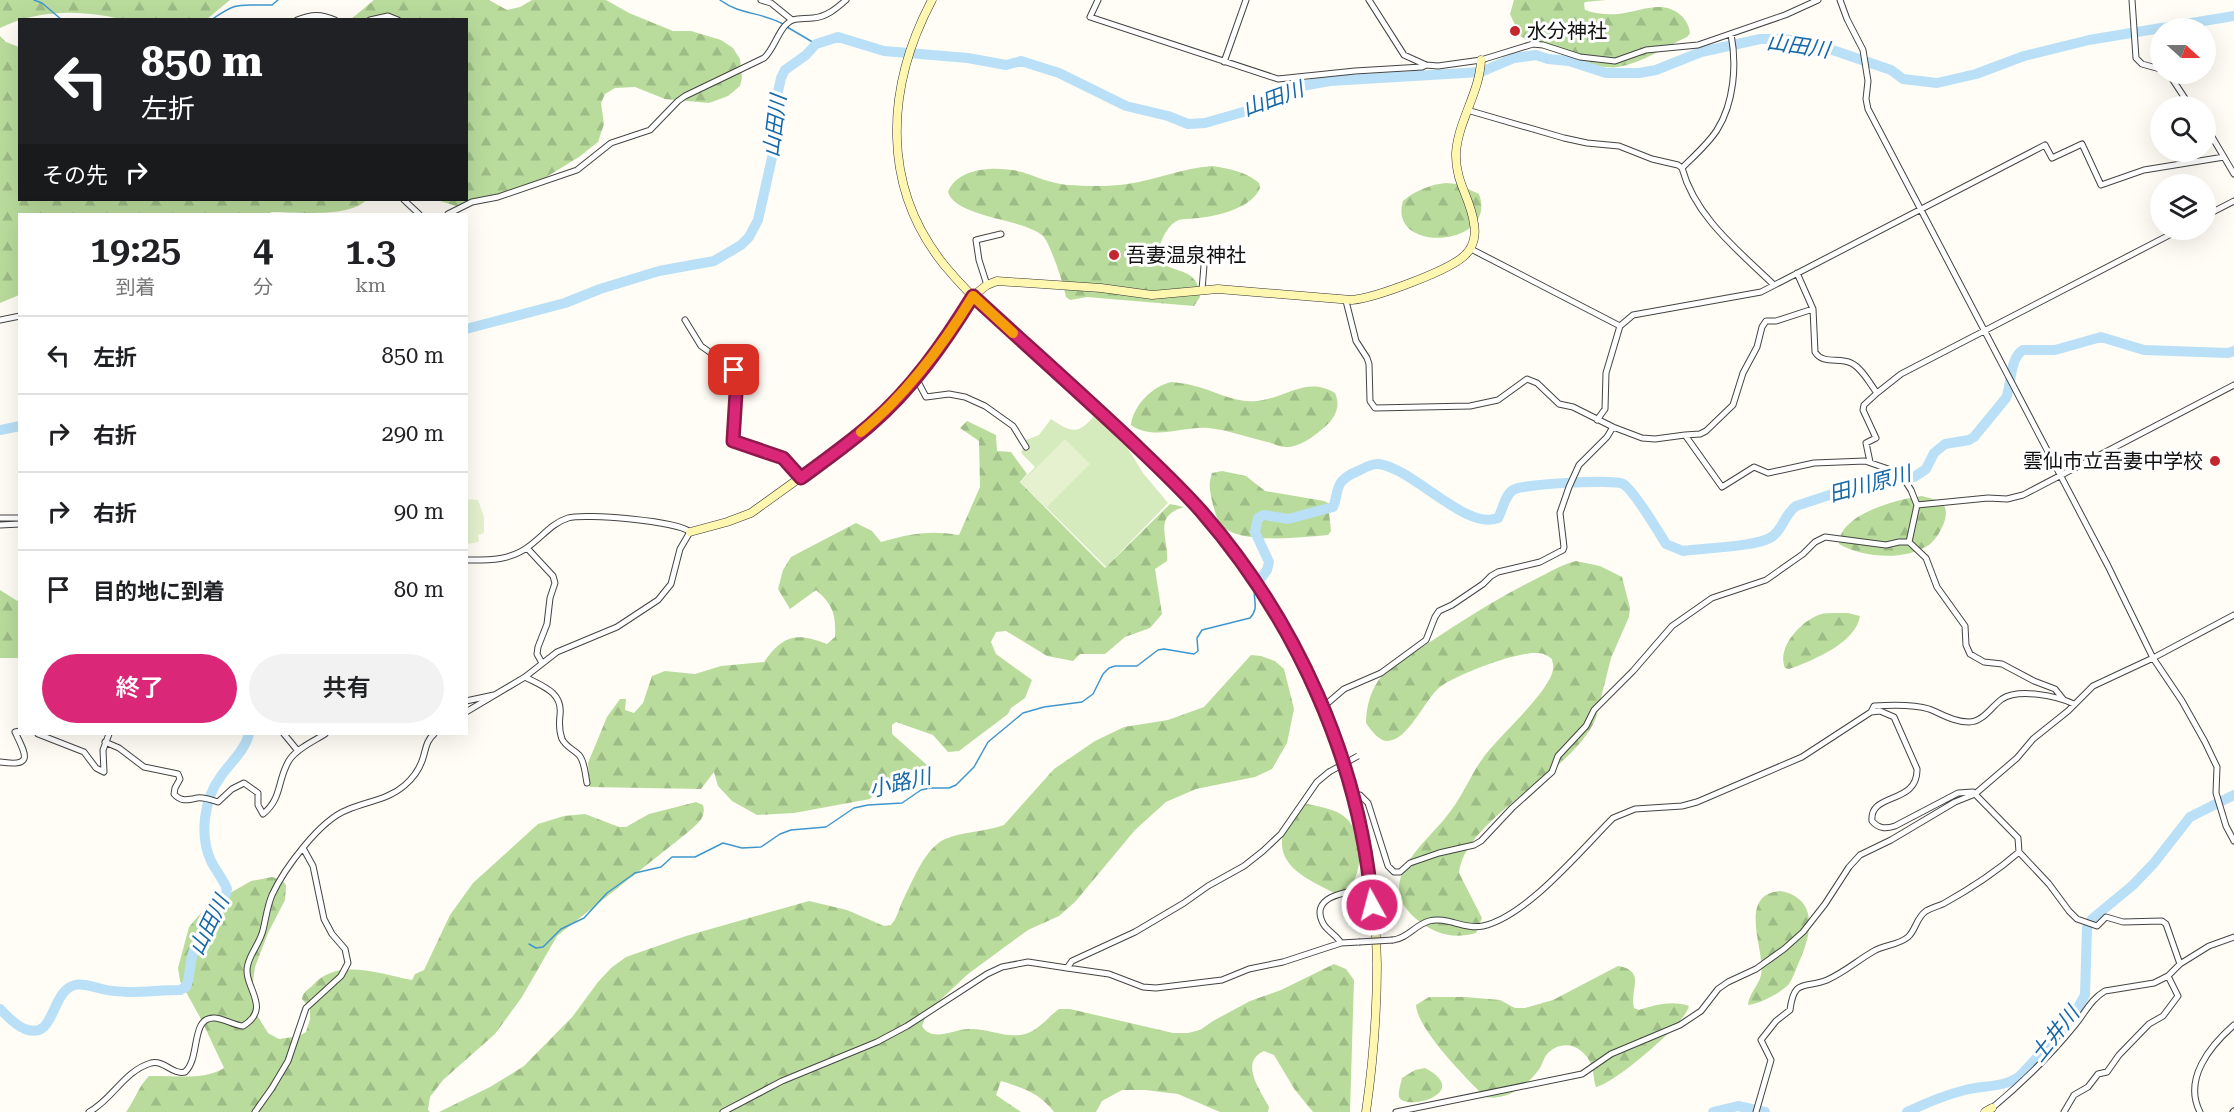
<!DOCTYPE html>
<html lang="ja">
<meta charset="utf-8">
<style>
:root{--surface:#fff;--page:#f2f2f2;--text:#202124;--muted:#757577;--line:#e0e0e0;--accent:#db2777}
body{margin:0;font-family:"Roboto Serif","Noto Sans JP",serif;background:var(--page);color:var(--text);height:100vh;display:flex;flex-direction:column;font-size:22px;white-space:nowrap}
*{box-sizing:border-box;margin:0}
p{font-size:20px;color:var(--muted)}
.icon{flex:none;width:33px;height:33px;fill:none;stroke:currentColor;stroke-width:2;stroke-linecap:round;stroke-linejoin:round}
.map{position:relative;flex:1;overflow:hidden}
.drawer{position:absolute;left:18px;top:213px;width:450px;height:522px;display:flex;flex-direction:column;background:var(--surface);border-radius:0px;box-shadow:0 6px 24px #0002}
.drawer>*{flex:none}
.hud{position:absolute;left:18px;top:18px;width:450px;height:183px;border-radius:0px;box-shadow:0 6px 24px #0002;background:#202124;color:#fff;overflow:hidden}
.needle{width:39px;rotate:111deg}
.controls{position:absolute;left:2150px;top:18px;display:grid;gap:12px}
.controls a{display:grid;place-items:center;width:66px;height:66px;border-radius:50%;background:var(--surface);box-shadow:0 6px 24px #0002;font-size:30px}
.pin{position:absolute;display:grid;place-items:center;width:51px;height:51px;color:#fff;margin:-26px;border-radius:12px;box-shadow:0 3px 9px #0006}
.me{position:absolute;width:66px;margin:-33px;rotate:353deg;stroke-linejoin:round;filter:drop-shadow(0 0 4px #0008)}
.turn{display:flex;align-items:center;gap:21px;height:126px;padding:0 24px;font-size:27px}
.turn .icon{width:78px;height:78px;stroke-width:2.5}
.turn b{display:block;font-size:42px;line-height:51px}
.then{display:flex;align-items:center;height:57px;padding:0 24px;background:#0003;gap:12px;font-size:22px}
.eta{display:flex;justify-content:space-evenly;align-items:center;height:102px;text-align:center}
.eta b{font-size:36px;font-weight:600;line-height:42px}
.primary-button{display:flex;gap:12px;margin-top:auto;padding:12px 24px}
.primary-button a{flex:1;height:69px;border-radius:36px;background:var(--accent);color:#fff;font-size:24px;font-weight:600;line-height:69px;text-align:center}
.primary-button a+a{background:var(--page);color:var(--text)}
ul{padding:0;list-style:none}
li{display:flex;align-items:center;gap:18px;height:78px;padding:0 24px;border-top:2px solid var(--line)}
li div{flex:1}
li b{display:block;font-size:22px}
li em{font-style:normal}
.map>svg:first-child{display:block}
.green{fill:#d5ebbd}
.forest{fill:url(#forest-firs)}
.pitch{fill:#e6f2cf}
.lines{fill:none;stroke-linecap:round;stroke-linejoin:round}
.stream{stroke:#3f96cf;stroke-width:1.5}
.river{stroke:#b9e0f7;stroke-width:10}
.street-casing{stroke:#444;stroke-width:7}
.secondary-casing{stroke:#333;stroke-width:9}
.street{stroke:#fff;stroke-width:5}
.secondary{stroke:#fff6b0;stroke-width:8}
.street-bridge-casing{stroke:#444;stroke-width:7;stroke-linecap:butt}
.street-bridge{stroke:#fff;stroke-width:5}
.route-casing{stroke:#8e194d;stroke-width:15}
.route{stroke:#db2777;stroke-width:10}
.slow{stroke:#f59e0b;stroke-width:10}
.poi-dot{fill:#c4262e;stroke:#fff;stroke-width:2}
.labels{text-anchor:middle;stroke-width:6;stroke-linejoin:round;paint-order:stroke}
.poi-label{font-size:20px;fill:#111;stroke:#fff;text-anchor:start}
.water-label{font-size:21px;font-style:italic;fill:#1768a6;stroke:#fff}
</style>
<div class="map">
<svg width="2234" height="1112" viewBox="0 0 2234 1112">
<defs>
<pattern id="forest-firs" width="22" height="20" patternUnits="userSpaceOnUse" patternTransform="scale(1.5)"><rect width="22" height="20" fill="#b9dc9c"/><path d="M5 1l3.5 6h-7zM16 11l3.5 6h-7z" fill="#9ebc85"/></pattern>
</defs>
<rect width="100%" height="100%" fill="#fffdf5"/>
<path class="green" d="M1095,415l27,24 21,34 25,30 -62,64 -85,-85 14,-15 -14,-14 5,-13 13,-5 12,-16c21,14 27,16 44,-4z"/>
<path class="forest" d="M0,0h230l-23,19h-87c-39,-10 -85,-9 -120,9z
M374,0h115l18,10 13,-3 12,-7h74l23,13 44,18h18l30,9 12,8 7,11 2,19 -2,8 -12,10 -19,7 -44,-4 -30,-12 -20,1 -10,6 -4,9 3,21 -6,18 -19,15 -36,22 -40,16 -28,8 -19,3 -19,-6h29v-180h-116z
M1514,0h92l-21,2 -1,2 1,6c11,4 22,5 33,4 21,-2 42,-14 60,-1 7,5 11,12 12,20l-3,4c-22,10 -45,26 -69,30 -21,4 -68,-18 -89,-26l-9,-5 -10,-22z
M0,36l6,6 13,5 1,153h346c-16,18 -71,12 -95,12l-2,2h-249l-1,81 -19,8z
M1212,166c18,3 33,5 47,17l1,5c-8,20 -42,28 -62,30 -6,1 -18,0 -23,4 -10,6 -18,27 -18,38 20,15 41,7 43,37l-6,9 -107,-9 -17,3 -4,-3c-2,-12 -16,-54 -23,-61 -20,-18 -87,-18 -95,-44 10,-26 51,-26 74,-20 15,5 28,11 45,13 19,1 41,2 60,-1 29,-4 56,-16 85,-18z
M1446,183l11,1 22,10c20,53 -92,61 -76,7 11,-10 29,-17 43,-18z
M1172,382c6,1 12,1 19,3 24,5 46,21 72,15 27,-5 45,-23 72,-7 5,11 2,21 -6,30 -10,10 -29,25 -44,24 -6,0 -12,-4 -18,-5 -20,-5 -39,-12 -59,-14 -24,-2 -56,13 -77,-3 2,-19 22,-40 41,-43z
M967,421l29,14 1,16 14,1 16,22 -7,8 85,86 65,-64 14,3c-32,9 -15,30 -17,54l-12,8 7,45 -12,14 -25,9 -20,17h-25l-7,7 -26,-5 -41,-25 -10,1 -5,10 5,12 36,26 -7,18 -14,10 -3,6 -49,37 -11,1 -15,-17 -37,-13 -4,3v9l35,31 -24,13 -16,3 -17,18 -76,14 -37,2 -25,-14 -14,-15 -4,-14 -13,17 -111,-2 -2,-24 19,-46 13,-18h6l-1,11 9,3 9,-10 9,-27 13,-5 30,3 26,-8 43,-4c19,-27 32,-30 63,-18l8,-7c1,-23 -2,-32 -19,-47l-26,19 -12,-20 5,-19 8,-13 65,-34 16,8 9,11c29,-8 47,-12 78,-7l21,-48 -1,-46 -19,-13z
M1222,471l24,5 19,15 59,10 4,2 3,28 -3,4c-25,2 -87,10 -106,-9 -5,-5 -7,-15 -9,-21 -3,-13 -5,-20 -1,-32z
M1922,496c6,2 16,3 21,8 9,11 -5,34 -14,41 -25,16 -65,13 -90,-1 0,-30 59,-45 83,-48z
M1576,561l24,5 22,11 8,31 -1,9 -18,41 -15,60c-23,56 -131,99 -137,155l23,45 -6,15c-22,6 -38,2 -56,-11 -54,-40 11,-81 32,-113 12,-16 19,-35 31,-51 14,-20 70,-69 70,-90 1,-3 -1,-6 -1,-9 -6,-5 -10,-6 -17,-6 -21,0 -77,21 -95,34 -16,13 -32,55 -54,54 -8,-1 -16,-12 -20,-18 0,-16 5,-35 16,-47 12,-13 30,-22 45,-32 35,-23 70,-46 107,-64 14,-7 26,-15 42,-19z
M0,590l19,12v56h-19z
M1835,613h13l12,3c-4,27 -48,45 -71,53l-4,-1c-9,-21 17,-48 36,-54 4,-1 10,-1 14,-1z
M1251,655l10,1 14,5 9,8 10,40 -7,34 -15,26 -17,8 -59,12 -30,13 -31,28 -60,72 -16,14 -31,14 -60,44 -33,31 -8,9 -5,12c10,17 32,3 47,3 19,-1 38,10 56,5 14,-4 23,-17 34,-25h11l103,24h15l12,-3 13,-9 37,-20 31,-11 53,-26 12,5 8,11 -4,132h-37l-18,-22 -21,-35 -10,-4c-25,11 -4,39 5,56l-1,5h-48l-42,-18 -33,-4h-23l-20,11 -6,11h-42c-14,-19 -31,-24 -53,-31l-5,14 25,17h-582l51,-25 34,-21 49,-50 25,-34 13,-14 15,-11 60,-21 123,-35 38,9 37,16 7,-1c6,-7 8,-16 12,-25 10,-19 21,-51 42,-61 19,-8 40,-7 59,-14l50,-56 41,-28 29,-14 44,-7 36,-13z
M696,802l7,3c4,13 -7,20 -16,28l-130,103 -35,61 -27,37 -52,46 -13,17 -2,13 2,2h-304c9,-12 12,-25 23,-36 23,-1 55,5 75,-8l-22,-47 -22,-40 -2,-13 11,-41 17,-20 45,-26 21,-4 10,3 4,5 -1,15 -17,33 -13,34 -4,29 6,19 11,18 11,6 20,-3 7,-4 4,-13v-11l-8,-9c1,-7 6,-9 11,-14 24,-28 68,-11 99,-5l3,-6 9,-4 26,-55 23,-32 65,-59 26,-8 21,-2 34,13h7l23,-13z
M1302,803c14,3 33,5 44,15 20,19 17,61 -3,77l-7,-1c-24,-13 -61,-26 -53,-60 3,-13 9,-22 19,-31z
M1780,891c40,7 31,45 19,71 -3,7 -6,16 -10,22 -8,9 -30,20 -41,21 1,-12 10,-18 13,-30 5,-24 -25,-80 19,-84z
M1618,966c29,5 11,23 16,42l5,2c15,-5 34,-10 50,-4 -3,17 -75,78 -93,81 -3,-8 -2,-16 -5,-23 -8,-18 -27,-25 -42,-12 -5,4 -6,11 -9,16 -13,18 -32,33 -55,29 -18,-18 -68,-68 -69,-92l13,-8h36l35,3 15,8h10l28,-8z
M1425,1068c48,25 -19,44 -26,29 -1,-5 2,-14 3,-19l13,-8z"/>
<path class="pitch" d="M1065,439l25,25 -43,43 -25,-25z
M467,499l11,1 6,17v16l-6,2 1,7 -12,2z"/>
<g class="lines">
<path class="stream" d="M34,0l8,3 20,17
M720,0c20,15 42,12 63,24
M211,20c29,-20 27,-14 61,-15l6,-5
M787,27l29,17
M529,944l7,4 7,-1 18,-18 23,-11 23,-25 28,-20 26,-6 11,-10h23l28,-14 19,5 19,-1 19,-13 11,-4 35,-3 28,-19 14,-3 34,-2 19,-13 9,-2h19l7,-3 18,-18 14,-25 35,-29 21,-6 38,-5 11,-8 10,-20 6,-6 6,-2h22l21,-16 6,-1 30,5 4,-3 -1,-13 5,-8 48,-12c10,-10 2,-20 5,-31"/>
<path class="river" d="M466,329l99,-26 35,-14 59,-18 55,-10 27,-16 8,-8 9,-17 16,-71 -3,-26 10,-45 4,-8 21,-15 10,-11 22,-7 46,14 84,7 38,7 15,-4 38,12 67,33 42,10 20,8 17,-1 52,-15 39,-21 34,-6 151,-9 33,-14 22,-3 12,4 21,2 37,12h33l17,-3 45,-18 59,-13h24l34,6 73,25 12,9 34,4 39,-9 48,-18 65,-16 145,-24
M0,430l20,-4
M1256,585l11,-15 2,-8 -14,-30 3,-14 6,-3 24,4 45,-12c4,-8 3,-20 9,-26 4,-4 11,-8 16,-10 6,-3 14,-8 21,-7 35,5 87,67 119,54 5,-8 6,-22 15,-28 8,-6 101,-11 110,-6 10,5 35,47 43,60l17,7c20,-3 76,-4 90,-15 10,-8 12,-22 23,-30l76,-25 42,-4 12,-8 8,-16 11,-9 24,-4 5,-3 32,-39c6,-14 3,-39 17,-48h32l46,-13 43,13 84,3 6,-2
M0,1009c7,7 16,17 25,20 31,12 25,-38 50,-44 8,-2 19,2 27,4 26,6 51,1 78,1l6,-3c5,-12 3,-25 8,-37 10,-22 29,-38 33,-61 -4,-10 -11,-18 -16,-28 -12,-26 -7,-62 10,-85 10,-14 24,-26 28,-42
M1713,1112l25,-6 27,6
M1907,1112c19,-9 38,-17 58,-22 19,-5 39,-2 55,-14l50,-54 15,-27 2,-67 5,-9 41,-34 21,-22 36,-46 44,-22"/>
<defs>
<path id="street" d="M761,0l10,3 21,17
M1098,0l-8,17 188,62 77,-8 67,-4 4,-2
M1369,0l35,55 22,10 12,1 43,-6 52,-16 10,1 37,12 35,4 31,-11 52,-5 87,-30 33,-15
M1840,0l7,19 16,31 5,31 -2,18 2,10 240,457 45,92 29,43 23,41 12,25 -1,26 10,33 8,15
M2132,0l4,58 6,6 18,5
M297,20c15,-6 24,-6 38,0
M370,20l18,-4 10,4
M1224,62l22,-62
M2169,74l21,32
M1467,110l97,28 23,5 32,3 33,13 26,6 4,3
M2205,125l29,49
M1682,168c13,49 57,83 92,117
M1682,168c12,-12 26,-24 35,-38 17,-27 20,-65 14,-96
M404,200l15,14
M448,214l24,-12 26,-5 79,-27 34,-27 39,-13 28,-29 7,-5 79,-38c11,-9 15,-33 29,-38 6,-2 13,-1 20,-2 13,-1 23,-9 33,-18
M2205,216l29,-15
M1471,249l149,77
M1797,273l16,36 2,43c8,13 24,5 36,11 11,5 19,21 26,30l-13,12 -1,5 13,28 -10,5 4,19
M987,285l-8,-25 -3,-20 25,-6
M1202,290l3,-37
M1346,301l10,40 11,17 2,6 1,37 5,7 95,-2 28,-6 29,-21 10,4 22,21 14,3 40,20 29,11 13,1 30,-4 37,52 32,-20 14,6 46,-10 51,-2 35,12 11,17 6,15 -8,37
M0,320l20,-4
M685,320l16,26 27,19 12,12 -7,64 52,18 16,19
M916,378l10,19 23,-3 16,3 20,9 28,20 13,21
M1877,393l24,-19 278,-144
M1597,420l8,-11 1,-36 14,-47 13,-11 128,-23 284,-147 7,13 30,-14 19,41 43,-15 80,-13
M1685,435l15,-1 6,-3 27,-26 10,-32 14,-26 5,-20 4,-6h10l37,-12
M1917,505l71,-7 19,1 16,-4 211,-110
M0,518h20
M0,525l20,-1
M527,548l26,28 2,7 -5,15 -3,26 -9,23 -1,7 5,9
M466,560c22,0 43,1 62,-13 14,-10 24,-24 40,-29 16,-5 111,3 122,14l-10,17 -9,35 -13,16 -41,27 -60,25 -32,25 -59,35
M525,677c17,9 38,15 35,38 -1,9 -1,16 2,24 4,8 11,10 17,16 6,7 6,19 8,28
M466,701l28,-6
M1323,707l21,-18 37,-16 45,-33 9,-23 4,-6 13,-6 31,-21 8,-8 7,-4 42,-10 23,-12 1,-3 -4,-34 9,-26 10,-22 28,-28 6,-10
M1871,712l9,-1 14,6 23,52c1,36 -48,23 -45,52 7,8 14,8 23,5l63,-33 15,-1 45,46 1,14 30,32 20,27 8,8 20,7 9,-9 17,5 39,-1 4,3 14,40
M38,734l46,18 12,16 8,4 -1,-22 6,-16
M284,734l14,17
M105,742l14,6 25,19 34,7 2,5 -5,9 -1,6c7,8 14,6 23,4 7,-1 15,2 21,4l14,-13 12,-6 14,10v12l5,9c20,-16 14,-36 27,-55 8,-11 24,-18 35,-25
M0,762c34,5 26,-7 15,-30l5,-1
M1353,795h7l8,8 20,63 6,6h6l10,-9 29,-10 35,-8 7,-4 31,-33 40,-36 6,-16 28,-30 8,-16 39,-39 39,-45 40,-28 54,-18 37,-26 12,-12 10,-5 61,8 13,-3h10l17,16 11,29 28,39 1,19 4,9 14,8 18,2 32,17 21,8 8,10
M1393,940c15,-2 22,-15 36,-19 18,-5 35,9 54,5 44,-10 98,-76 130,-108l22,-9 47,-3 15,-4 105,-45 69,-45 3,-6c17,-1 39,-2 55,3 13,5 25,13 40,13 14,0 23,-16 33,-23 17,-11 55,-3 72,5
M1341,943c-4,-7 -12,-11 -17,-18 -18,-31 29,-34 47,-37
M1067,968l5,-7 63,-29 49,-29 24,-17 36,-20 19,-15 18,-17 36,-52 12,-10
M1992,1108c30,-25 58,-52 83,-83 10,-12 16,-26 30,-34l49,-8 14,-7 12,-12 29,-18 25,-9
M89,1112c23,-12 35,-41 62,-49 14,-3 21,12 34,9 16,-14 5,-56 30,-54 10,1 18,7 28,8 31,-19 -2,-40 5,-62 3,-12 12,-21 15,-34 3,-12 4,-23 9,-35 12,-26 48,-75 75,-85 21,-9 41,-10 58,-25 8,-7 15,-17 18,-27 3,-9 3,-17 11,-24
M255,1112l17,-24 16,-27 18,-53 35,-32 7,-13 -3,-14 -13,-15 -8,-15 -11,-53 -10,-18
M723,1112l59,-31 95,-39 30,-16 80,-52 15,-7 26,-5 39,6 42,6 34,13 13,1 66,-8 27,-11 34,-7 58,-19 18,-1
M1396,1112l186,-38 29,-20 69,-29 21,-14 17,-22 10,-7 28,-13 28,-20 19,-17 22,-28 24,-37 11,-12 31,-15 64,-38 20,-8 42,-36 16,-19 35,-28 25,-25 60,-28 81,-43
M1756,1112l15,-52 -10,-20 15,-19 14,-11c4,-33 16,-21 37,-30 18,-8 31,-20 47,-29 10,-6 25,-6 34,-14 8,-7 8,-19 18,-26 5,-3 12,-5 17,-7 27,-15 53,-32 76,-52
M2064,1112l10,-17 14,-8 10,-13 9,-2 12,-17 30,-31 14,-8 15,-20 -10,-20
M2200,1112c-17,-33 10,-66 34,-87
M2233,1112l1,-1"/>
<path id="secondary" d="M932,0c-46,87 -52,186 13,266 45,54 104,97 155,145 55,52 109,104 152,166 77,109 123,254 125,387 0,50 -4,99 -11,148
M690,532l37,-10 24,-9 100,-72 36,-32 29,-31 23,-30 34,-52 14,-11 10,-4 104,7 51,7 66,-6 134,11c22,-2 100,-30 114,-46 8,-8 10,-20 8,-30 -3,-26 -19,-41 -18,-71 2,-32 24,-61 25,-93
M1985,1112l7,-4"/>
</defs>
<use href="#street" class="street-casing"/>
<use href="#secondary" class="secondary-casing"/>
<use href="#street" class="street"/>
<use href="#secondary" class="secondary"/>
<defs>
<path id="street-bridge" d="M1329,772l29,-16
M1359,942l34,-2"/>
</defs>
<use href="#street-bridge" class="street-bridge-casing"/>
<use href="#street-bridge" class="street-bridge"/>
</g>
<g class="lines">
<defs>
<path id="route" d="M734,370l6,9 -4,14 -3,48 50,17 18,20c23,-17 47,-34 69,-53 42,-36 74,-82 103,-129 51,47 103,93 154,141 25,24 51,48 74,74 95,109 159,250 171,394"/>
</defs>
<use href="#route" class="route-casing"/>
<use href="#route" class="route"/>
<path class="slow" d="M861,432c46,-38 81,-85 112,-136l40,37"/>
</g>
<g class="poi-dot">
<circle cx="1515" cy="31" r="6"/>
<circle cx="1114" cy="255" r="6"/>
<circle cx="2215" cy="461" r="6"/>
</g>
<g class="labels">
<g class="poi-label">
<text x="1527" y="38">水分神社</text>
<text x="1126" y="262">吾妻温泉神社</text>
<text x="2203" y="468" text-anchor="end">雲仙市立吾妻中学校</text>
</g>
<g class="water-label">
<text transform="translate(1798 46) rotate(8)" y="7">山田川</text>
<text transform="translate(1273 99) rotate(-20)" y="7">山田川</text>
<text transform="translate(775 126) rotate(-83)" y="7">山田川</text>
<text transform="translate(1870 484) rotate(-15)" y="7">田川原川</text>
<text transform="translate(900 783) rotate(-13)" y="7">小路川</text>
<text transform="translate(209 925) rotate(-64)" y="7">山田川</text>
<text transform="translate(2055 1034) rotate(-51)" y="7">土井川</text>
</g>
</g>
</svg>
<div class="controls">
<a><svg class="needle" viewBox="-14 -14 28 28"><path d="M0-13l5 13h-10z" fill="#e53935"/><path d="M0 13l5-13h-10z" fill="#757577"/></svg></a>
<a><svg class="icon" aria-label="search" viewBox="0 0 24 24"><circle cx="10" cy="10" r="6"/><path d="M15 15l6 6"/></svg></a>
<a><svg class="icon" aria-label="layers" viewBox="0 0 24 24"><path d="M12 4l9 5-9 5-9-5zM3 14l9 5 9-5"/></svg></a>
</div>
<div class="pin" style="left:734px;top:370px;background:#d93025"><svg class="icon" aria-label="arrive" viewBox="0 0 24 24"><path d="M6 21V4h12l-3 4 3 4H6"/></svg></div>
<svg class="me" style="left:1372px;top:905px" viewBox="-20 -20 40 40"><circle r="17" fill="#db2777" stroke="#fff" stroke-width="3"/><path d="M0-11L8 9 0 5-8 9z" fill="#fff"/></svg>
<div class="hud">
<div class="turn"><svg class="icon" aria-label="left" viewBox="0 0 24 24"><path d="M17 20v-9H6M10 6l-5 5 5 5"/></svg><div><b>850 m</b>左折</div></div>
<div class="then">その先<svg class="icon" aria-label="right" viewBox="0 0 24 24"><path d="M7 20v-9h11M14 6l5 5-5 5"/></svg></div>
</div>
<section class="drawer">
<div class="eta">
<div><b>19:25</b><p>到着</p></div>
<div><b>4</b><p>分</p></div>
<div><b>1.3</b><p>km</p></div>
</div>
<ul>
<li><svg class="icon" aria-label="left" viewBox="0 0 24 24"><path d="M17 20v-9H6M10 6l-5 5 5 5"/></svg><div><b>左折</b></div><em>850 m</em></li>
<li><svg class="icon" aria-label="right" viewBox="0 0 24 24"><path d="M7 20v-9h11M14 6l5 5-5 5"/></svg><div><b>右折</b></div><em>290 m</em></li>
<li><svg class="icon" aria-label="right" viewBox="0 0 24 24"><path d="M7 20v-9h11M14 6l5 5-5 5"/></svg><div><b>右折</b></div><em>90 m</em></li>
<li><svg class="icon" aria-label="arrive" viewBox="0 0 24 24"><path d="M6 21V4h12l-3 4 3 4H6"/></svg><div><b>目的地に到着</b></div><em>80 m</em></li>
</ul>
<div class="primary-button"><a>終了</a><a>共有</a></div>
</section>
</div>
